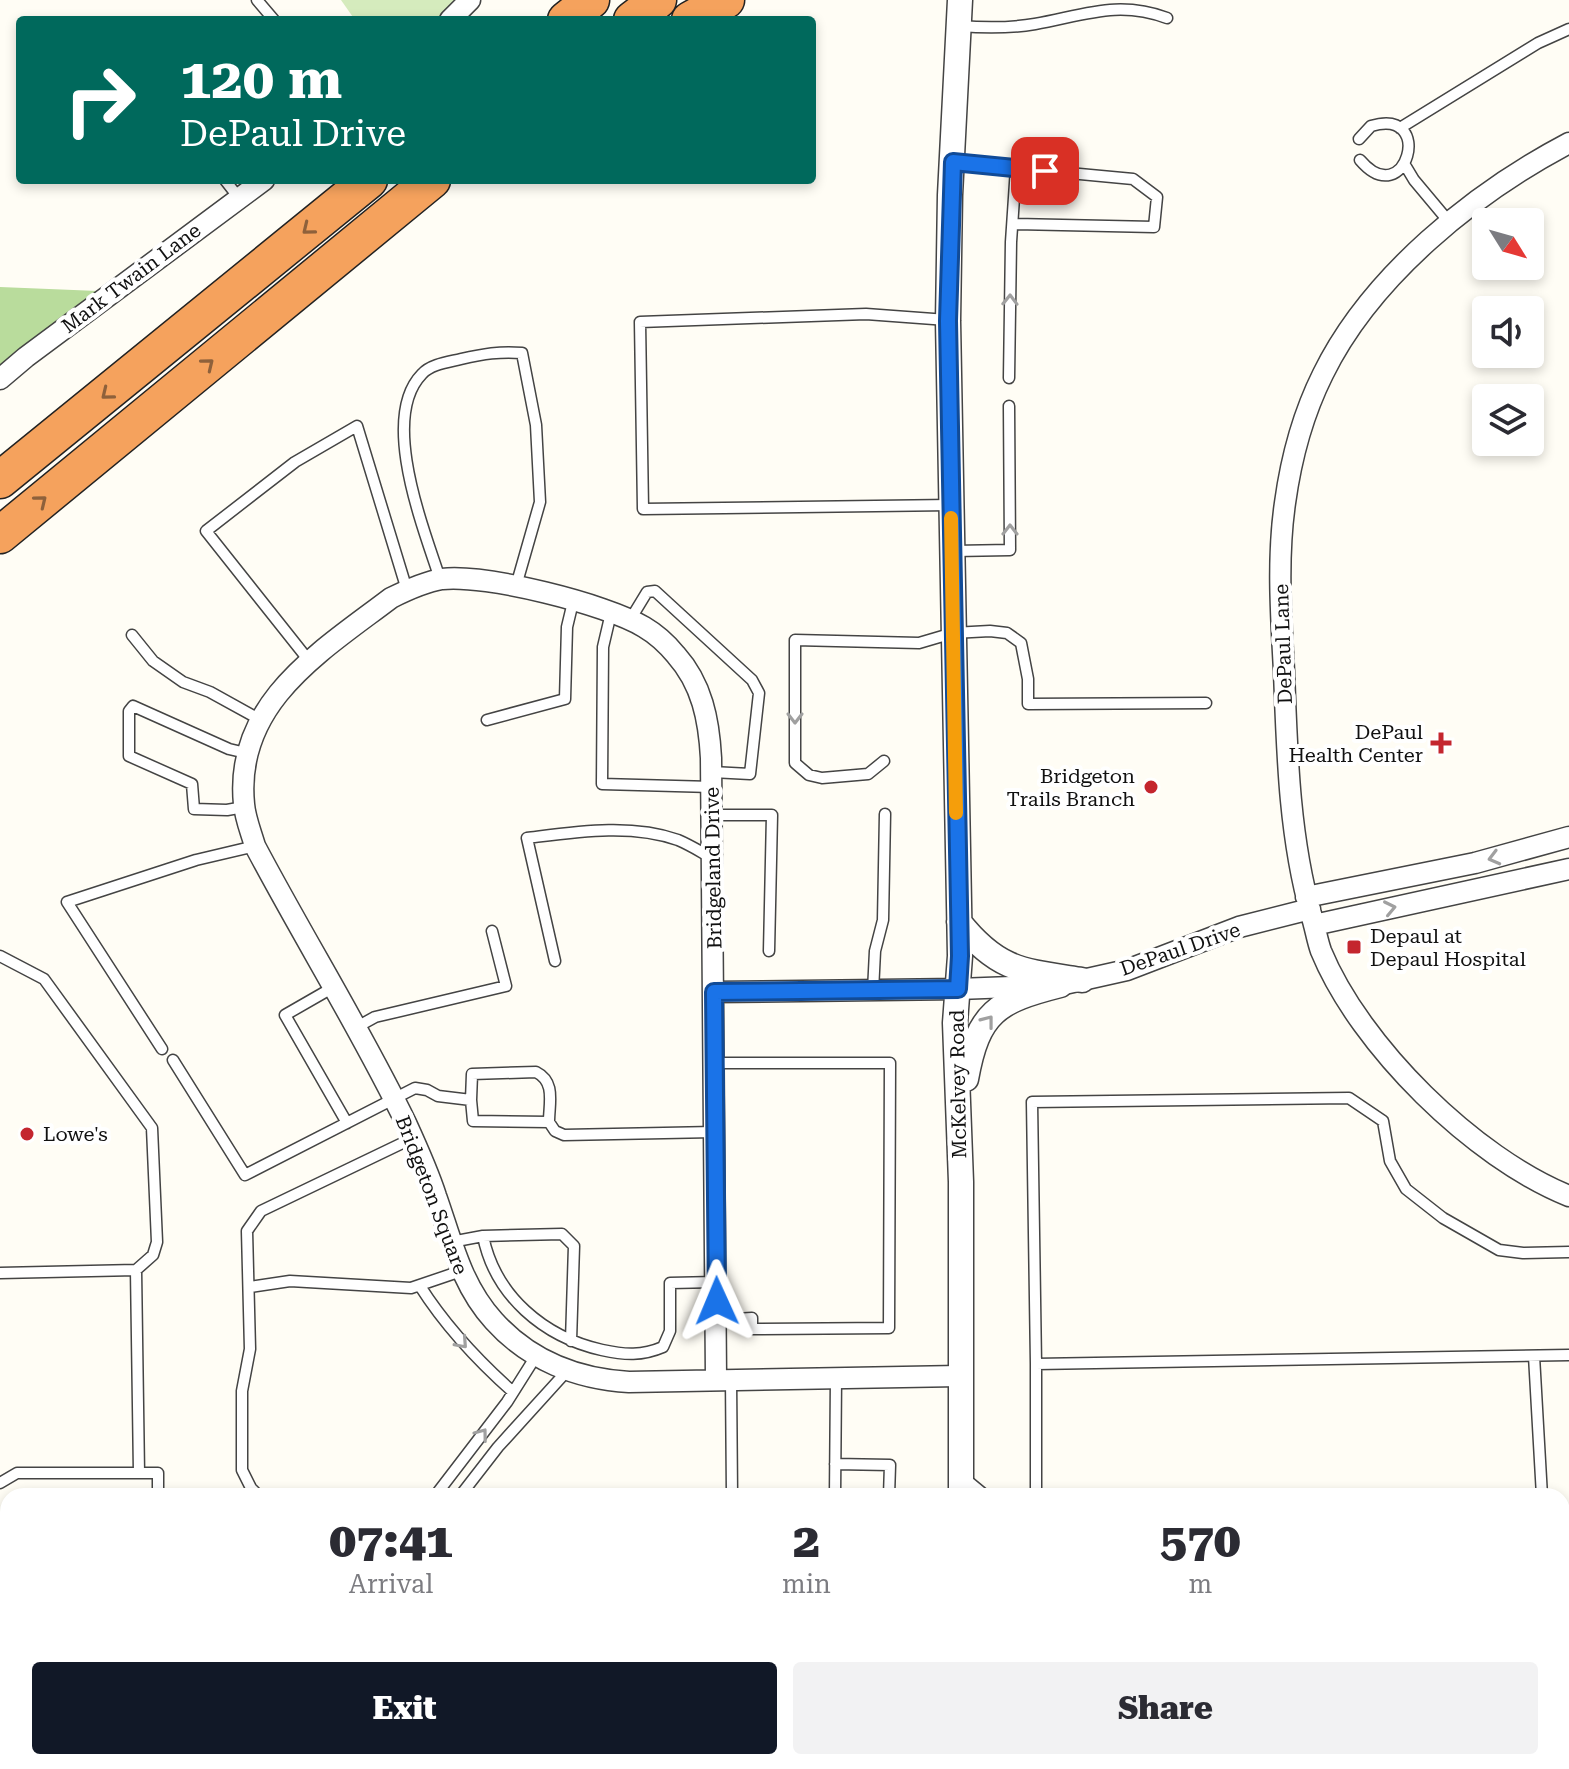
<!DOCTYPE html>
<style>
:root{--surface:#fff;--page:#f2f2f3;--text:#2b2b33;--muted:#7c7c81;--accent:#111827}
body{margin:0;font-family:"Roboto Serif",serif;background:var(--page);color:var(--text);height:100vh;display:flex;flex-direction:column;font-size:30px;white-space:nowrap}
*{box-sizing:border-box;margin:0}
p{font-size:26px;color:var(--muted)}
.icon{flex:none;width:44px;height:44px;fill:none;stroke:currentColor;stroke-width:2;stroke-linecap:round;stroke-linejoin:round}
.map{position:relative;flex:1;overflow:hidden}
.side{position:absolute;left:0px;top:1488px;width:1570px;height:282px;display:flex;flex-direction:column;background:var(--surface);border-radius:24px 24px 0 0;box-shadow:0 4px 12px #0003}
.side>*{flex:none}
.top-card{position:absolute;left:16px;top:16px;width:800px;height:168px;border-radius:8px;box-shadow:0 4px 12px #0003;background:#00695c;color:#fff;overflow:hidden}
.needle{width:52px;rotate:127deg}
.tools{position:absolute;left:1472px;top:208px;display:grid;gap:16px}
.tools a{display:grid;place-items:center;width:72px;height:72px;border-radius:8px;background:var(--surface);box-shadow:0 4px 12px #0003;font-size:40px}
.pin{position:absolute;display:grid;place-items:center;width:68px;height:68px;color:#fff;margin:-34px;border-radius:16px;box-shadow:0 4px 12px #0006}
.me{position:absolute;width:88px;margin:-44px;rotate:359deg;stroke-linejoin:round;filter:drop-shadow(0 0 6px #0008)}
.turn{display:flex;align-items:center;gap:28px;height:168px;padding:0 32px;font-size:36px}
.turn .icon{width:104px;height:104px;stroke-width:2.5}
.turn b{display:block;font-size:56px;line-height:68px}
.eta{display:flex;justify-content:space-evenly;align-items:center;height:136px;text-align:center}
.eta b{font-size:48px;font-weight:800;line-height:56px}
.cta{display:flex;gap:16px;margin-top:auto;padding:16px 32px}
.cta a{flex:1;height:92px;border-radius:8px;background:var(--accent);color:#fff;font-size:32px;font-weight:800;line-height:92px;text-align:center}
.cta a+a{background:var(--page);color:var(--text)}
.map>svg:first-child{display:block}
.green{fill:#d5ebbd}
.forest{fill:#b9dc9c}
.water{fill:#b9e0f7;stroke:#3f96cf;stroke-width:2}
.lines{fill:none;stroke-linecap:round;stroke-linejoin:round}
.stream{stroke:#3f96cf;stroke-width:5}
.service-casing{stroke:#444;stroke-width:13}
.minor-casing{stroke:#444;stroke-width:23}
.tertiary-casing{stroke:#444;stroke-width:27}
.motorway-casing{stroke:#222;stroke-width:39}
.service{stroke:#fff;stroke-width:10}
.minor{stroke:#fff;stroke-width:20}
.tertiary{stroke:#fff;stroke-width:24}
.motorway{stroke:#f5a25d;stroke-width:36}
.oneway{stroke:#8e613b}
.oneway2{stroke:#a0a0a0}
.route-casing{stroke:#114b97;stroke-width:20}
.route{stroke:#1a73e8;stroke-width:14}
.slow{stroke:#f59e0b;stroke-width:14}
.poi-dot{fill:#c4262e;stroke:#fff;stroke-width:3}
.labels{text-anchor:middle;stroke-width:8;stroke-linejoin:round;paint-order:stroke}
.street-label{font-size:20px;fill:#111;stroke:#fff}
.poi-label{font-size:20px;fill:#111;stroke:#fff;text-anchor:end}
</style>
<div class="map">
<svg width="1569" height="1769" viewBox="0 0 1569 1769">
<rect width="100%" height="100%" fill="#fffdf5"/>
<path class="green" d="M341,0h115l-20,20h-81z"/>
<path class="forest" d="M0,287l98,4 -98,74z"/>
<path class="water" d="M1085,1762h239l2,7h-155z"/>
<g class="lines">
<path class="stream" d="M852,1762l32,7"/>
<defs>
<path id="service" d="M257,0l17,20
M960,26c24,2 51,2 75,-2 50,-9 83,-24 132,-6
M1400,128l138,-85 31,-14
M1359,139l12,-13c65,-20 35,88 -11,34
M953,162l180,17 24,18 -3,30 -141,-3
M1405,165l9,15 36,43
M225,180l14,18
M947,320l-81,-6 -226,8 3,187 308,-4
M1009,378l2,-136 5,-74
M954,551l56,-1 -1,-144
M440,579c-16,-50 -61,-161 -18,-205 9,-10 27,-12 39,-15 22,-5 39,-8 61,-6l14,72 4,77 -24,84
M611,613l-8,34 -1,137 110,3
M630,620l17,-28 8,-1 97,89 7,13 -9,81 -38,-2
M132,635l21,26 30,21 27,10 49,27
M310,662l-104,-131 89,-69 62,-36 50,164
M487,720l78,-21 2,-72 6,-25
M884,761l-16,13 -46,4 -13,-3 -14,-12v-123l124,3 34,-10 37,-2 17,2 14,10 7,36v25l178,-1
M244,807l-17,3 -33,-1 -2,-25 -63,-28v-45l4,-5 96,43 17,4
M711,815h61l-3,136
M0,956l44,23 108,149 5,114 -4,13 -17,15
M555,961l-28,-123c48,-6 104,-15 151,2 12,5 23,12 34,18
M332,988l-47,27 62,108
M873,991l2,-40 8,-31 2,-106
M355,1028l20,-11 131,-31 -14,-55
M162,1049l-95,-147 129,-42 59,-14
M173,1060l72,115 170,-87 12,2 11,6 33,4 2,21 76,1 6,9 9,4 150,-3
M714,1063h176l-1,265 -137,1v-11l-34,2
M471,1100l1,-26 64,-2c20,10 13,31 13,50
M483,1236l79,-2 12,12 -3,95
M451,1242l32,-6c12,60 61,101 119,114 23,5 40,6 61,-3l7,-16v-48l46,-1
M0,1273l136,-3 3,203
M420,1286c26,41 57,74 93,106
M250,1287l40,-6 121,7 50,-17
M1534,1356l8,140
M1036,1364l-4,-262 317,-4 34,23 7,40 16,28 37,29 56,32 24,3 46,-1
M731,1379l1,117
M835,1464l55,1 -1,31
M963,1477l23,19
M0,1483l17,-10h141v23
M259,1496l-8,-8 -9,-18v-79l8,-42 -3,-118 14,-20 152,-73
M435,1496l72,-94 29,-46
M460,1496l38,-49 69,-76
M835,1496l1,-118
M1036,1496v-132l533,-9
M0,1684l8,-1
M1562,1718l7,-1
M1562,1748h7
M403,1762v7
M451,1762v7
M601,1762l6,7
M1364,1762v7
M1448,1762v7
M1523,1762v7
M244,1769l2,-7
M716,1769l1,-7
M1372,1769v-7"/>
<path id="minor" d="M450,20l20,-20
M1569,143c-95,50 -198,133 -246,231 -20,40 -32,85 -38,129 -8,55 -4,113 -1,168 3,81 5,165 27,243 4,12 6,26 10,37 39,95 153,207 248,245
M0,379l26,-22 238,-177
M1306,897l169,-34 94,-26
M1314,925l255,-56
M714,992l244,-3 102,-4 67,-15 112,-43 71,-18
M716,1378l-5,-620c-2,-38 -9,-74 -35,-103 -9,-11 -20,-21 -32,-28 -38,-23 -158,-53 -202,-48 -18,3 -35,11 -51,19 -71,54 -157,105 -147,206 1,14 7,28 11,42 49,93 105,182 151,277 11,24 22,48 30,73 16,45 25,89 58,125 35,39 83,58 135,61l330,-6
M1488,1762l1,7"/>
<path id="tertiary" d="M960,0l-10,195 -2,126 12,635 -5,67 6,159v314
M959,922c39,49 64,49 123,58
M966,1079c12,-67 31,-78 94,-94
M980,1762v7
M952,1769v-7"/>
<path id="motorway" d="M566,20l25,-20
M632,20l26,-20
M690,20l36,-20
M0,480l369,-300
M0,535l432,-355"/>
</defs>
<use href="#service" class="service-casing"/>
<use href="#minor" class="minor-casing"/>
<use href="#tertiary" class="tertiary-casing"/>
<use href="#motorway" class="motorway-casing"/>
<use href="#service" class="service"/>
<use href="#minor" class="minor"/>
<use href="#tertiary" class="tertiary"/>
<use href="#motorway" class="motorway"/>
</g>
<defs><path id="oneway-chevron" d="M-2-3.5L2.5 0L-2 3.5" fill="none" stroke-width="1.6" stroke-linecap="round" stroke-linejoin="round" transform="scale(2)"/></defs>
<g class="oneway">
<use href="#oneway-chevron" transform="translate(308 229) rotate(141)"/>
<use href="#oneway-chevron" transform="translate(208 364) rotate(-39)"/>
<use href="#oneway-chevron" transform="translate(107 394) rotate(141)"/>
<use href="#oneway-chevron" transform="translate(41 501) rotate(-39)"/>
</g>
<g class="oneway2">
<use href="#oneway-chevron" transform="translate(1010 300) rotate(-89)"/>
<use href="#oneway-chevron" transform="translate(1010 530) rotate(-90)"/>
<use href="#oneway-chevron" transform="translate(795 718) rotate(90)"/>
<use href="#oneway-chevron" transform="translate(1494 858) rotate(165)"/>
<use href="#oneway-chevron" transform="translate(1390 908) rotate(-12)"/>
<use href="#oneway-chevron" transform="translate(988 1021) rotate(-52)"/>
<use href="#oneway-chevron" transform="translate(462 1343) rotate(48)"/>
<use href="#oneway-chevron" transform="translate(482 1434) rotate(-53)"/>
</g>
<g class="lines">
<defs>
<path id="route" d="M717,1301l-3,-309 244,-3 2,-33 -12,-635 5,-159 92,9"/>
</defs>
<use href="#route" class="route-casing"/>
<use href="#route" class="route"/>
<path class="slow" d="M951,518l5,295"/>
</g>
<g class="poi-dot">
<path d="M1437 731h8v8h8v8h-8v8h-8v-8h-8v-8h8z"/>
<circle cx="1151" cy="787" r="8"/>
<rect x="1346" y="939" width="16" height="16" rx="4"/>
<circle cx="27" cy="1134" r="8"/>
</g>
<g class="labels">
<g class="street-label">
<text transform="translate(131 278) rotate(-37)" y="7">Mark Twain Lane</text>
<text transform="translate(1283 644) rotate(-92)" y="7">DePaul Lane</text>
<text transform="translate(713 868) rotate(-91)" y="7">Bridgeland Drive</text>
<text transform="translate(1180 949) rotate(-19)" y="7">DePaul Drive</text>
<text transform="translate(958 1084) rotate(-91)" y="7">McKelvey Road</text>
<text transform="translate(432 1195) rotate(69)" y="7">Bridgeton Square</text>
</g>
<g class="poi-label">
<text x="1423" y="739">DePaul<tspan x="1423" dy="23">Health Center</tspan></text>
<text x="1135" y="783">Bridgeton<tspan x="1135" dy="23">Trails Branch</tspan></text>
<text x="1370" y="943" text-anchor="start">Depaul at<tspan x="1370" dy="23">Depaul Hospital</tspan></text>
<text x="43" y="1141" text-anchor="start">Lowe's</text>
</g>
</g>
</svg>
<div class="tools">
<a><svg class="needle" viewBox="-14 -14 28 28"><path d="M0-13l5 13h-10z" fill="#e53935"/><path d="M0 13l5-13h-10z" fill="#7c7c81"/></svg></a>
<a><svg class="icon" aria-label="sound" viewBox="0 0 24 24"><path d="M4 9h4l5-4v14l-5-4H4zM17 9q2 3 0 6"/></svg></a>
<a><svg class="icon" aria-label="layers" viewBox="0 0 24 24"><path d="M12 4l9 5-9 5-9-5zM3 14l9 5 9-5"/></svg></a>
</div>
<div class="pin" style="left:1045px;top:171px;background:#d93025"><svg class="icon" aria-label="arrive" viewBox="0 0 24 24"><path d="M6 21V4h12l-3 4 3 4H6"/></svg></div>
<svg class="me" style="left:717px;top:1301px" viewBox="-20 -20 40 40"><path d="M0-17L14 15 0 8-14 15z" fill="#1a73e8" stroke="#fff" stroke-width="4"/></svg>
<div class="top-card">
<div class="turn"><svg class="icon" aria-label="right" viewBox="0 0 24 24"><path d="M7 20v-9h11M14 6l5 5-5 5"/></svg><div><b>120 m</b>DePaul Drive</div></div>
</div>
<section class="side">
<div class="eta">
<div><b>07:41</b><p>Arrival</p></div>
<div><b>2</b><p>min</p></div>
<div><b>570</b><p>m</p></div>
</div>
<div class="cta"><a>Exit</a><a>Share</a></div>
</section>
</div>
